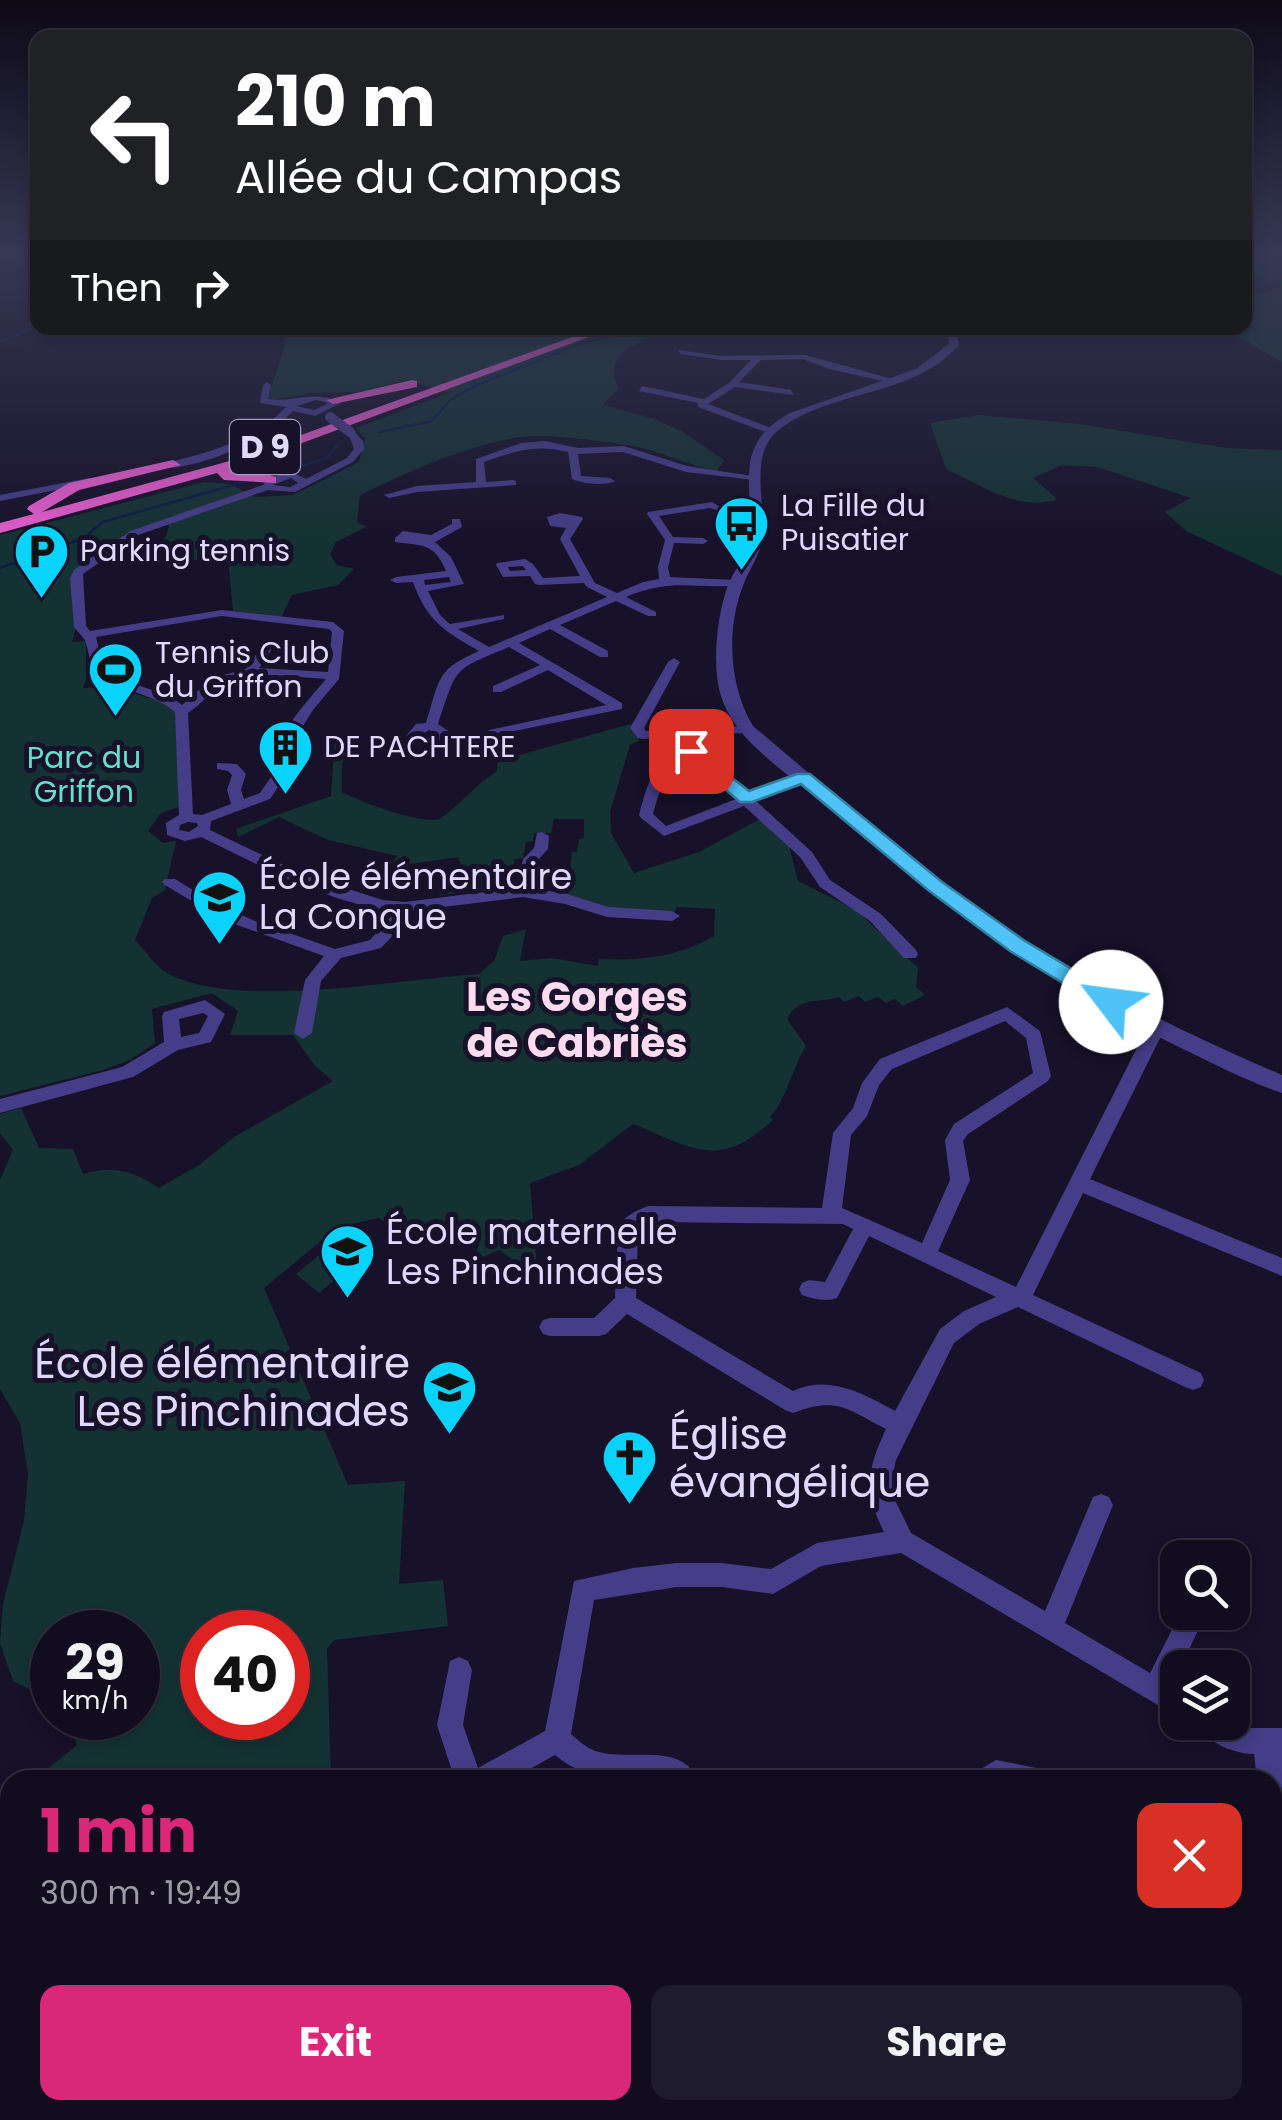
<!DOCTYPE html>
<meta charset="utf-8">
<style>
:root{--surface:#110d1f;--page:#1e1b2c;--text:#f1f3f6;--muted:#9c9ca4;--line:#302d3d;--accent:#db2777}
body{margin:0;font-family:Poppins,sans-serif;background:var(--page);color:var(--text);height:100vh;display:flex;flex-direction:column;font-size:38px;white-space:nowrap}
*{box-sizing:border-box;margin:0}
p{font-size:32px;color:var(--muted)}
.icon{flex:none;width:55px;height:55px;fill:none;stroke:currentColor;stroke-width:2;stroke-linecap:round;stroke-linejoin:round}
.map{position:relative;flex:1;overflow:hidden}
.details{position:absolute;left:0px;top:1770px;width:1282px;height:350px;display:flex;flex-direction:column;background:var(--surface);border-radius:30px 30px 0 0;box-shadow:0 5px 15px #0003,0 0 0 2px var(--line)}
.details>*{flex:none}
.banner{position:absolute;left:30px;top:30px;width:1222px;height:305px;border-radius:20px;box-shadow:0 5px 15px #0003,0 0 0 2px var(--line);background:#202124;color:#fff;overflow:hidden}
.tools{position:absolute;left:1160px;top:1540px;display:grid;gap:20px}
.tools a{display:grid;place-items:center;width:90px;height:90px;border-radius:20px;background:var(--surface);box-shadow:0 5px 15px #0003,0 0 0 2px var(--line);font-size:50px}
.speed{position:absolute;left:30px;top:1610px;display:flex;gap:20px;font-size:50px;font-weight:700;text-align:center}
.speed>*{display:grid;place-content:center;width:130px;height:130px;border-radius:50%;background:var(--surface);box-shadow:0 5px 15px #0003,0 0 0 2px var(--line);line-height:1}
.speed small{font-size:25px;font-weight:400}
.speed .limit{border:15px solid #d22;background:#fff;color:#111}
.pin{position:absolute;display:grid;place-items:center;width:85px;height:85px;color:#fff;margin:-42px;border-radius:20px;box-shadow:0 5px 15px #0006}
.me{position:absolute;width:110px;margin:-55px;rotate:300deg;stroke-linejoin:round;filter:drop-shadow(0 0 8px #0008)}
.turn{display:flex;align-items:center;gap:35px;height:210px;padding:0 40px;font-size:45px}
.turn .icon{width:130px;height:130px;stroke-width:2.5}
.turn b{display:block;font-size:70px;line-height:85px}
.then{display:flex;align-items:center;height:95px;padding:0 40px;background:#0003;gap:20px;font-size:38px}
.round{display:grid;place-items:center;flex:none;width:105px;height:105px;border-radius:20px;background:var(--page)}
.head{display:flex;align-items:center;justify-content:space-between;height:170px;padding:0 40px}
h1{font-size:60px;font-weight:700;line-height:75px;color:var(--accent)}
.cta{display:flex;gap:20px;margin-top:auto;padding:20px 40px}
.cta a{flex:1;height:115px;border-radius:20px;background:var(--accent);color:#fff;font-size:40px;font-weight:700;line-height:115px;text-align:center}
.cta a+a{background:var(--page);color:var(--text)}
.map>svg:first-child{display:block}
.green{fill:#143233;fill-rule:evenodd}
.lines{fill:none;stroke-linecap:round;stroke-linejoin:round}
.stream{stroke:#0c1d47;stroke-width:2.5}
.minor{fill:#453d87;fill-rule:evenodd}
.tertiary{fill:#453d87;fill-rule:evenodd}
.trunk{fill:#e45dcc;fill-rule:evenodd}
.minor-bridge{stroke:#453d87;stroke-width:10}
.route{fill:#4fc3f7;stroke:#337fa1;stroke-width:2.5}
.labels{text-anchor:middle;stroke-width:10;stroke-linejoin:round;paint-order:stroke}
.far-poi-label{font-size:30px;fill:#e0d9fe;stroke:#171129;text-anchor:start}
.far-park-label{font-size:30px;fill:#65dfc8;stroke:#171129}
.shield{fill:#171129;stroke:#a49dbe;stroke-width:2.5}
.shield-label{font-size:32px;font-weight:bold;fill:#e0d9fe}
.poi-label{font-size:35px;fill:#e0d9fe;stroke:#171129;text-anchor:start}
.quarter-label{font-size:40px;font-weight:bold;fill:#fedbef;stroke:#171129}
.near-poi-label{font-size:42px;fill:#e0d9fe;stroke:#171129;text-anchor:end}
</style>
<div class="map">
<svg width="1282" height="2120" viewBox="0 0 1282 2120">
<rect width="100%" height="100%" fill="#171129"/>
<path class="green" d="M1282,250v36l-37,-12v-22z
M1282,287v75l-58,-34h21v-29z
M285,328h384l6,4c-27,3 -78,21 -56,56l-16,17 49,13 31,14 41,28 -7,11c-31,-6 -59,-21 -89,-26 -28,-4 -82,-12 -108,-8 -55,9 -110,34 -160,58l-3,27 9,5 -30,15 -6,13 7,10 17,4 -16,16 -46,10 -11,23 -48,-7 -5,-54 -70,6 -17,-4 25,-22 5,-20 -43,15 -54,39 2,57 -4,14 14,-1v39l-3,8 27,-1 53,15 14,10 2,95 -18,6 -13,18 15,12 13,-2 -11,49 -13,8 -17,42c10,10 20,26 32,33 68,38 233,6 312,1l15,-13 9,-25 23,-7 -6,32 32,-3 46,8 1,-7c44,2 78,-2 115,-23l1,-27 -39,-2 -1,7 -71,-5 -36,-14 1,-7 5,-3 -5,-7 3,-26h5l2,-13 5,-1v-19h-30l-3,14h-17l-1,8 -7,1 -3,16 -8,1 -7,28 -68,8 -1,-4 14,-2v-5l7,-1 11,-12 -8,-1 -5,-13 -60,9 -4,4 -7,-2 10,-12 -69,-16 -49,-23 -41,20 -2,-8 95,-33 4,-60h14l-7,31v25c16,9 85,35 99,26 20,-14 35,-34 56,-47l1,-17 7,5 125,-35 6,4 3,13 -9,4 -20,67 1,21 23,40 65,-21 61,-33 28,23 10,39 58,29 62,58 -2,19 9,8 -22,11 -8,-7 -9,4 -8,-6 -13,5 -6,-6 -15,6 -5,-5c-21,7 -39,-2 -52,22l19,27c-14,22 -20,55 -36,71l3,3c-54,50 -78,29 -140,4l-54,41 -49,18 7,86 -18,-4 -19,-15 -18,7 -6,-4 5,-15 -6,-7 -77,2 -19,-15 -41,9 -74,61 84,197 57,-4 -6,103 44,-4 5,46 -114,14 -7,9 4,131h-297l43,-35 -9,-27h70v-86h-86v69l-39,-20 -13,-38 3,-39 21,-83 4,-47 -8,-51 -20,-34v-209l13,-30 -13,-17v-19l21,-6 18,40 34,1 10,25c31,-9 50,-3 76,14l40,-23 35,-28 99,-56 -18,-15 -22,-31h-63l8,-24 -26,-18 -60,16 3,34 -25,17 -27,10 -103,26v-561l204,-53 27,2 23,13 39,-2 66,-33 6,-23 -8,-11 92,-35 -42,-13 -49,12 -47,1 -41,7 -2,-3 17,-50zM202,1632h86v86h-86z
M979,415l100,9 148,24 55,2v126l-96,-45 -21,-19 26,-14 -94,-31 -35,-2 -29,13 24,21c-36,14 -78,-15 -111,-30l-16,-46z
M347,1232l23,18 -51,43 -23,-19z
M39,2110h631l10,2v8h-521l-6,-8 -9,8h-104z"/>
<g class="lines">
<path class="stream" d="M1245,251h37
M689,328l119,7 33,-7
M0,341l38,-15
M380,432l52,-11 18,-21 27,-15 105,-42 67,-15
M294,468l33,-10 10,-13
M0,568l84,-30 19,-16 141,-40"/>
<path class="minor" d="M678,350l43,6 84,-1 91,25 -4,3 -63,-14 -26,-10 -42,1 -22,22 52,8 3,5 -59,-8 -27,17 66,25 2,2 -5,3 -73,-27v-4l-59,-12 3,-5 62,13 26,-17 21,-22h-30l-40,-6z
M267,382l4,3 -3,14c28,4 46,-10 73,4l-26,13 -22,-5c-31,32 -93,58 -137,58v-4c47,-11 96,-22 130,-58l-26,-4 3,-18zM316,400l13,3 -15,7 -17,-4z
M347,430h6l10,11 1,8 -11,13 -58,30 -27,-2 -130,45 -55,39 3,52 4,5 132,-21 111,12 11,9 -5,48 -26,31 -27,43 -4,18 3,6 -15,22 -59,22 -1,9 94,45 79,25 22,2 111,-14 7,-29 11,-11 3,-15 5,-1 7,4 -1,13 -11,12 -6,27 36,6 41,13 64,4 8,5 -8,5 -65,-4 -42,-13 -42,-7 -112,14 -4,10 -26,27 -40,10 -20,23 -9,52 -9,6 -9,-6 11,-53 19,-24 -101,-36 -58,-35 -3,-3 3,-3h10l39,24 41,18 80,28 35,-9 26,-29c-62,-5 -139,-47 -195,-74l-16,4 -18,-6 -1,-12 13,-8 -4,-103c-23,-20 -57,-20 -81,-38l-9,-34 -11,-13 -4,-49 4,-8 56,-39 133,-46 5,-7 24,-6 14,7 41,-21 7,-9zM291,478l7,5 -8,4 -17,-2zM222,616l107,13 3,3 -4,40 -69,-4 15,-22 -6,-4 -4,1 -18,26 -34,9 -30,27c-23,-18 -54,-18 -78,-36l-8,-32zM274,675l52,4c-17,20 -64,71 -55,98l-11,16 -16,6 -3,-9 5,-16 -9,-10 -20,-1v6l11,2 4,4 -5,15 4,14 -29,11 -9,-1 -5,-101c21,-13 32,-39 60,-33l6,-4zM188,822l9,1 1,3 -9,6 -10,-2 1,-5z
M545,441l33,7 46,-2 63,20 72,11 -5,3 -68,-8 -63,-20 -45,2 3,22 29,2 5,3c-10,5 -33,3 -43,-2l-4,-27c-35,-8 -51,-1 -84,10l2,20 27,-2 3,1v4l-99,7 -28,6 -5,-3 33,-9 59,-4v-23l45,-16z
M89,478l3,1v4l-92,18v-6z
M712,502l8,5v4l-10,-3 -51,8 14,21 30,1 5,3 -5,3 -29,-1 -6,24 2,10 66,3 4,1v4c-47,5 -66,-8 -114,12l30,15v4h-8l-32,-15 -56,24 48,26v6h-8l-50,-28 -31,14 103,60v6l-133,27v-6l117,-25 -58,-35 -47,22h-8v-6l47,-21 -31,-18c-57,24 -51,18 -71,77l12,8c-13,16 -29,17 -44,4l10,-12 10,-1c14,-43 9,-53 53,-72 -35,-20 -52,-30 -66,-69l-17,1 -6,-3 6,-3 50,-6c-12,-29 -24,-25 -51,-29v-4l8,-7 28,4 21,-11v-5h8l2,8 -27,15 16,15 13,27 -36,7 12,24 10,9 54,-9v4l-46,10 31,18 118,-50 -20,-10 -3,-4 -45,2 -4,-1 -5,-8 -27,1 -7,-12 1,-2 28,-4 8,5 10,14 37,-2 -20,-37 6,-11 -16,-2 -3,-9 13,-4 22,4 1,2 -13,20 25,44 22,10 26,-11 16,-3 -1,-12 7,-27 -18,-26 1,-2zM523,566l3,4 -16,1 -2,-4zM449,577l2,5 -26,3 -1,-5zM429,730l6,3 -3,3 -11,-1z
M674,658l6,4 -36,66 2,3 105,-5 2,3 -7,4 -43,2 -5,15 50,45 50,-20h10v6l-52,20 56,51 18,28 51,34 35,36 2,4 -2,4h-12l-34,-37 -50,-34 -20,-30 -56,-51 -80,30 -23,-18 -2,-3c9,-33 13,-53 46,-66l5,-13 -47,3 -5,-1 -8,-10 38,-66zM689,757l47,42 -70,27 -13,-12c7,-24 12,-47 36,-57z
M205,1000l20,14 -14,28 -33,8 -45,27 -133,36v-14l122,-32 42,-25 -2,-26 2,-4zM203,1013l5,3 -9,17 -18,4 -2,-18z
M1007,1007l33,24 11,45 -3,5 -80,53 -5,7 7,39 -32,71 78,36 132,-261 9,-6 9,6 -76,153 192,79v18l-199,-83 -50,102 168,78 3,7 -3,7 -8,3 -8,-3 -167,-80 -39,17 -25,19 -58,117 -4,19 2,19 17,35 134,78 48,-114 8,-3 8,3 4,8 -48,118 85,50 31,-61h26l-27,56h-2l-7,17 7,4v28l-277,-164 -80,13 -48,28 -51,-7h-45l-83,13 -23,134c6,5 13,12 20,15 31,16 89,-11 107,31 -50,0 -103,9 -143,-25l-45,25h-55l-18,-55 13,-64 9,-4 9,4 4,9 -9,55 15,43 67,-37 29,-150 59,-13 44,-5h45l49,6 46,-26 67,-11c-21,-42 -17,-62 2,-103 -39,-20 -49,-33 -93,-16l-8,-3 -158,-96 -21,20 -7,2h-49l-7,-2 -4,-7 4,-7 7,-2h44l21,-20 3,-71c5,-10 19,-17 30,-21l174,2 11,-75 20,-25 9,-25 18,-24zM1005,1021l21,17 7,35 -79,51 -9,16 5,40 -28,63 -80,-35 9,-73 16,-19 12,-31 13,-16zM651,1222l192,2 10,5 -28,53 -16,-2 -7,3 -3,6 3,6c11,4 24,7 35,3l32,-62 127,61 -32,14 -24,18 -45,82c-31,-17 -66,-37 -102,-20l-157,-93 2,-67z
M1232,1721l11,7h39v153l-10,4v-105h-15l-3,-26c-20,0 -50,-12 -58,-32z
M996,1760l51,10 4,10h-76l4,-10z
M861,2110h32v10h-32z
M1211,2110h39l4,10h-39z"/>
<path class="tertiary" d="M946,328h10l3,17c-46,52 -124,44 -178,83 -36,26 -12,79 -20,116 -3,15 -13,27 -18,42 -17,43 -14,100 10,140 88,74 174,150 270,214 81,54 170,97 259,135v18c-33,-11 -66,-28 -97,-43 -137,-66 -255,-154 -369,-252 -35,-30 -83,-59 -96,-105 -8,-30 -3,-76 7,-105 6,-17 19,-31 21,-49 8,-54 -18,-93 42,-126l126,-44 33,-25z"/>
<path class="trunk" d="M597,328h16l-384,142 20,-1 27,8v6l-52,-3 -7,-7 -217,60v-10l34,-9 -7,-5 2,-3 40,-23 104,-23 8,5 -102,25 -37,22 184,-50z
M412,380l5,1v6l-84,17 -7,-4z"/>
<path class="minor-bridge" d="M330,417l20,15"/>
</g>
<linearGradient id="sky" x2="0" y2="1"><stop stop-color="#0d0917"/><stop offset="0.46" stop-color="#363854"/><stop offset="1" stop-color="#363854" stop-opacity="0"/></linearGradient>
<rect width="1282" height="545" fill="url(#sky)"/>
<path class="route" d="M691,746l58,45 48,-17h13l132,108 83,59 94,56 3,5 -3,6h-15l-94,-57 -82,-61 -127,-106 -49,18h-12l-55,-47v-7z"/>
<defs>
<symbol id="bus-pin" viewBox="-11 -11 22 30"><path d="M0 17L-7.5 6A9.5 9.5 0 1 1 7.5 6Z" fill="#09d2fb" stroke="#171129"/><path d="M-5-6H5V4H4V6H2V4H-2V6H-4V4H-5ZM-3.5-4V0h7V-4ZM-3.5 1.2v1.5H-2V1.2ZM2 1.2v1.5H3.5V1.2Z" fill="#111"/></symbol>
<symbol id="parking-pin" viewBox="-11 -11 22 30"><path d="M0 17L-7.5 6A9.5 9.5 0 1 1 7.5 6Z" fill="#09d2fb" stroke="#171129"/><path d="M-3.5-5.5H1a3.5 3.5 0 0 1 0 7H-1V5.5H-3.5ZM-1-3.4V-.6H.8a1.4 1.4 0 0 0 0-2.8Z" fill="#111"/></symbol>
<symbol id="stadium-pin" viewBox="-11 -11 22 30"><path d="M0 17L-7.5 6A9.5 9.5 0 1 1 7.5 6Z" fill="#09d2fb" stroke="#171129"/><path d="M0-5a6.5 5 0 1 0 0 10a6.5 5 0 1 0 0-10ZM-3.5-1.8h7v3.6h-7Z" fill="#111"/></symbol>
<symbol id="building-pin" viewBox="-11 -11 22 30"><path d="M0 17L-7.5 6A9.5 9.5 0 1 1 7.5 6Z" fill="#09d2fb" stroke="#171129"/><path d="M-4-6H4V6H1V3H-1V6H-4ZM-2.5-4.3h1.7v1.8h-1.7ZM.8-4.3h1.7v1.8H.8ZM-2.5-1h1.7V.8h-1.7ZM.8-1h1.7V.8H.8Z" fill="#111"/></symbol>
<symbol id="school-pin" viewBox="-11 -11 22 30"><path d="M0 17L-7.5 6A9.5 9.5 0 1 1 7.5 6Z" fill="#09d2fb" stroke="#171129"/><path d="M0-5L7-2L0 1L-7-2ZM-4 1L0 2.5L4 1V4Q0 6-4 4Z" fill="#111"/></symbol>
<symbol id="church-pin" viewBox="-11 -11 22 30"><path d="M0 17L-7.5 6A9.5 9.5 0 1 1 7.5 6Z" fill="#09d2fb" stroke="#171129"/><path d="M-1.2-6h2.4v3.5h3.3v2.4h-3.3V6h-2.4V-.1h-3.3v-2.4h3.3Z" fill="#111"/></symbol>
</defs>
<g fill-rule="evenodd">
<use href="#bus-pin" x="710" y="492" width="63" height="86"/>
<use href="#parking-pin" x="10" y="520" width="63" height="86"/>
<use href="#stadium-pin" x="84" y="638" width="63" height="86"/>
<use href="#building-pin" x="254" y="716" width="63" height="86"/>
<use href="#school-pin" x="188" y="866" width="63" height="86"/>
<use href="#school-pin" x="316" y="1220" width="63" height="86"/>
<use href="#school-pin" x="418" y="1356" width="63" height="86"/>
<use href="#church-pin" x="598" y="1426" width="63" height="86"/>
</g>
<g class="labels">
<g class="far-poi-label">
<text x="781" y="516">La Fille du<tspan x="781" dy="34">Puisatier</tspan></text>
<text x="80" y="561">Parking tennis</text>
<text x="155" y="663">Tennis Club<tspan x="155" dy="34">du Griffon</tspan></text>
<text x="324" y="757">DE PACHTERE</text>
</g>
<g class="far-park-label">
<text x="84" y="768">Parc du<tspan x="84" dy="34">Griffon</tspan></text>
</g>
<rect class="shield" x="230" y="420" width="70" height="54" rx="8"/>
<g class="shield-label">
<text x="265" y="458">D 9</text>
</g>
<g class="poi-label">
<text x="259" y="889">École élémentaire<tspan x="259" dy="40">La Conque</tspan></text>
<text x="386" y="1244">École maternelle<tspan x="386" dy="40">Les Pinchinades</tspan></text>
</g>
<g class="quarter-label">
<text x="577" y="1011">Les Gorges<tspan x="577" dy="46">de Cabriès</tspan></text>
</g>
<g class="near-poi-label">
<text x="410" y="1378">École élémentaire<tspan x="410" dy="48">Les Pinchinades</tspan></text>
<text x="669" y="1449" text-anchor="start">Église<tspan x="669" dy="48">évangélique</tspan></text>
</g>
</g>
</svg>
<div class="tools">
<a><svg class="icon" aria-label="search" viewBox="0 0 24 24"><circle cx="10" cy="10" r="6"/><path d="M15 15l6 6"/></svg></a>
<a><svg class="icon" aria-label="layers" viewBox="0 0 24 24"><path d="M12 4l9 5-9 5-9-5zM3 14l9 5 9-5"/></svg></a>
</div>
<div class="speed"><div>29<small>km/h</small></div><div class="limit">40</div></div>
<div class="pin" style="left:691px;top:751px;background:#d93025"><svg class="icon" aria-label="arrive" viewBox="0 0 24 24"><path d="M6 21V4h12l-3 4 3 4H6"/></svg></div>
<svg class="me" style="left:1111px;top:1002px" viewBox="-20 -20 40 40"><circle r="19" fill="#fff"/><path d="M0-13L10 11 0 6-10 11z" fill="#4fc3f7"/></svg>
<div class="banner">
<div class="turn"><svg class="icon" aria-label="left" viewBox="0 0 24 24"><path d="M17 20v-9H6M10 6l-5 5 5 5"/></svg><div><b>210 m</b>Allée du Campas</div></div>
<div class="then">Then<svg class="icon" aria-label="right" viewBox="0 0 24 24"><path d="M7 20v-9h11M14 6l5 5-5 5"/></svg></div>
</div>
<section class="details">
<div class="head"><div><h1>1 min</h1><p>300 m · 19:49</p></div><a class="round" style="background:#d93025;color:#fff"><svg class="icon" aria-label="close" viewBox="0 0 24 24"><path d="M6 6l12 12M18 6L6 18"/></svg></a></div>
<div class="cta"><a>Exit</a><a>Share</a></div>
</section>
</div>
